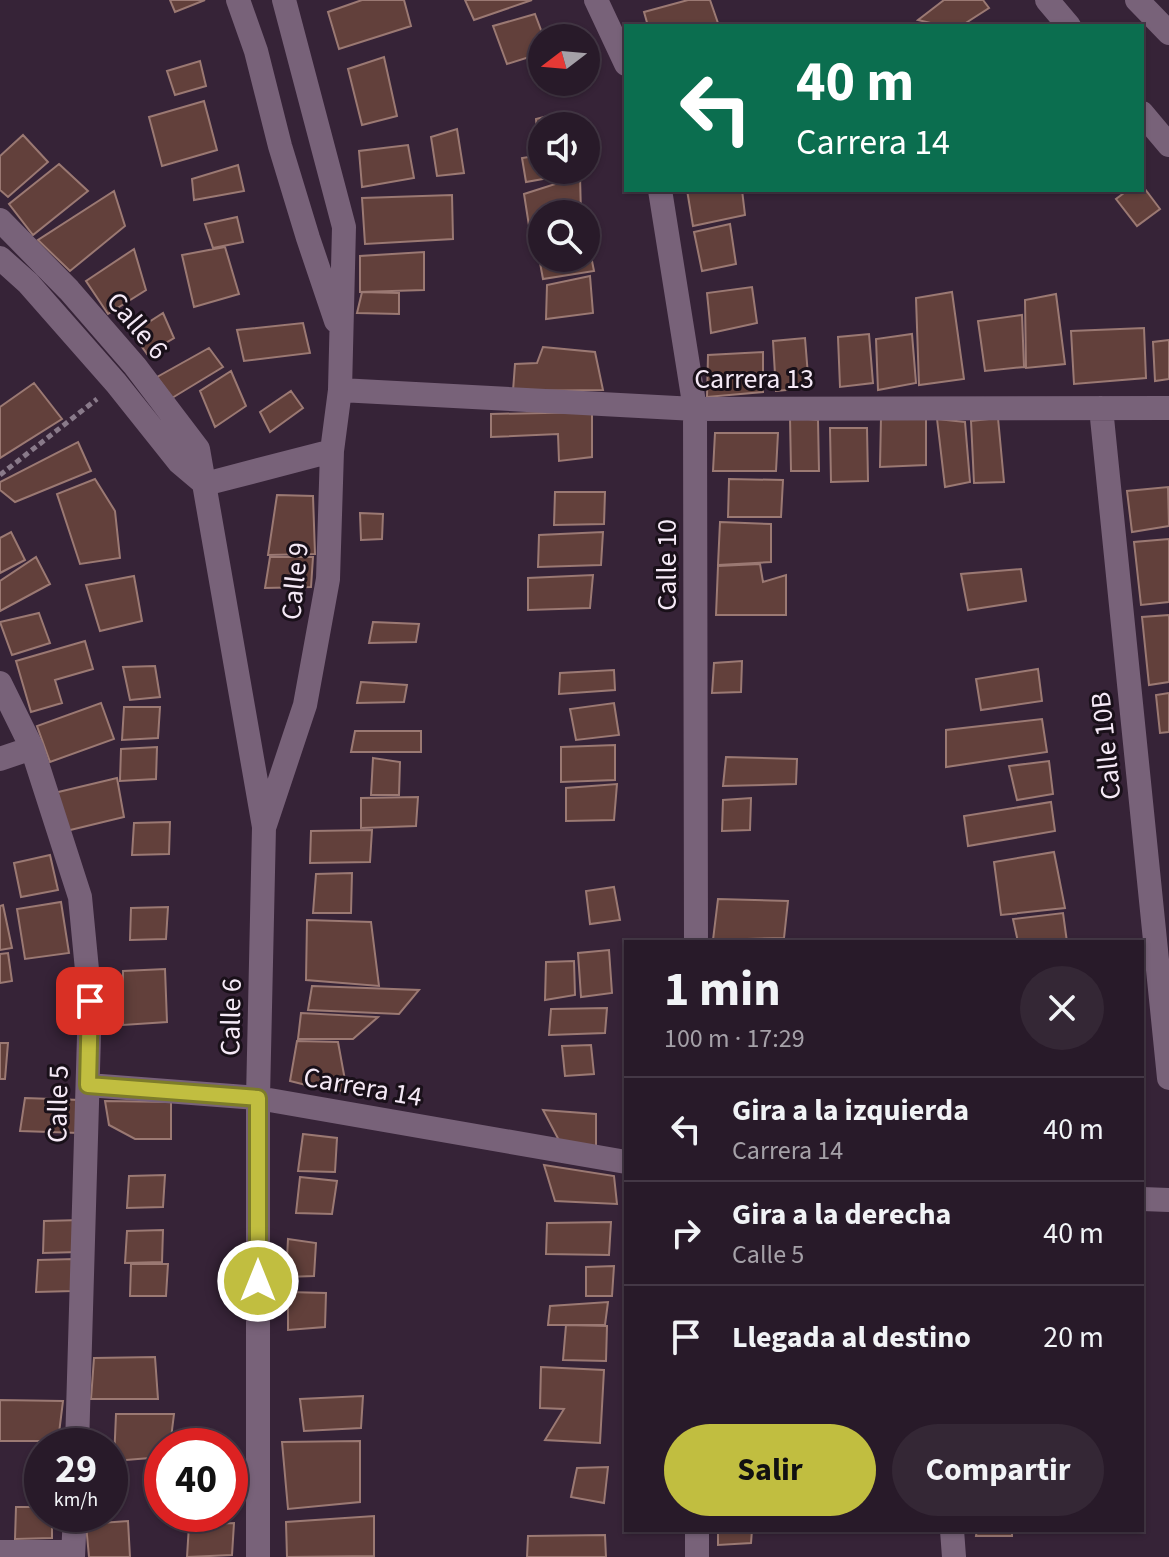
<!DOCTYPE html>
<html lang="es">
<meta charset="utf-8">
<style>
:root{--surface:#281a29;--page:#342735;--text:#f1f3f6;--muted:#a5a1a8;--line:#443846;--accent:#c1be40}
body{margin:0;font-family:"Source Sans 3",sans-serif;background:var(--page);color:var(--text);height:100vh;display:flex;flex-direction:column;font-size:30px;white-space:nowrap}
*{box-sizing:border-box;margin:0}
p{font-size:26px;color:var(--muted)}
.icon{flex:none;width:44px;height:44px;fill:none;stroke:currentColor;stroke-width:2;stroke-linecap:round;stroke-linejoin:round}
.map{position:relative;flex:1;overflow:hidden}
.panel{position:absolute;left:624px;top:940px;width:520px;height:592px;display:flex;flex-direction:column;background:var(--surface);border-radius:0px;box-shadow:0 2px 6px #0004,0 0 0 2px var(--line)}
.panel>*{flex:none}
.top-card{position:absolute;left:624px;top:24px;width:520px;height:168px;border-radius:0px;box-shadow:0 2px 6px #0004,0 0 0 2px var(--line);background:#0b6e4f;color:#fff;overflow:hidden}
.needle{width:52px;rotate:254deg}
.fabs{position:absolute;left:528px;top:24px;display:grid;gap:16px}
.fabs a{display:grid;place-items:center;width:72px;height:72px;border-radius:50%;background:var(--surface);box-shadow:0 2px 6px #0004,0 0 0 2px var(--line);font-size:40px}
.speed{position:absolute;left:24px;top:1428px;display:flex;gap:16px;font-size:40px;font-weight:700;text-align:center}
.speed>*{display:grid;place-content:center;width:104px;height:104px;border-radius:50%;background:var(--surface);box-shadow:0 2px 6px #0004,0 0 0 2px var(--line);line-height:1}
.speed small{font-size:20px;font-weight:400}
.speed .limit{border:12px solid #d22;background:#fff;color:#111}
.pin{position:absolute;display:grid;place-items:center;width:68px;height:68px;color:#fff;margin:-34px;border-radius:16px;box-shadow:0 4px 12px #0006}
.me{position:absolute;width:88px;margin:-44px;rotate:0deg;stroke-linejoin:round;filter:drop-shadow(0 0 6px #0008)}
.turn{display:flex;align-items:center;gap:28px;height:168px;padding:0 40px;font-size:36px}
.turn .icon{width:104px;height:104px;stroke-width:2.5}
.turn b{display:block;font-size:56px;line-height:68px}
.round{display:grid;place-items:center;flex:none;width:84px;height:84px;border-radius:42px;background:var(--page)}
.summary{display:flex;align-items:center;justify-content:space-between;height:136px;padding:0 40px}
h1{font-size:48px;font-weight:700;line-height:60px}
.cta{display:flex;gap:16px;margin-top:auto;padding:16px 40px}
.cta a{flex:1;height:92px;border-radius:48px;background:var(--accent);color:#111;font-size:32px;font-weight:700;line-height:92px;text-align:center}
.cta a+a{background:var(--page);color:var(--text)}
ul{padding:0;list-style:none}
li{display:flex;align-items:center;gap:24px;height:104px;padding:0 40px;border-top:2px solid var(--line)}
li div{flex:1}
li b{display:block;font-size:30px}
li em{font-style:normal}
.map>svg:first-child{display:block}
.building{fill:#62403b;stroke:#9b7973;stroke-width:2}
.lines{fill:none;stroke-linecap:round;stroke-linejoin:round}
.path{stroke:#897a8a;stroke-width:5;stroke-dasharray:6 4;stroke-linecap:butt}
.minor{stroke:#786279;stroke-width:24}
.route-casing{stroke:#7d7c2a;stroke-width:20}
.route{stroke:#c1be40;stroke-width:14}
.labels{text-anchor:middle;stroke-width:6;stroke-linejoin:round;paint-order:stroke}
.street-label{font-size:28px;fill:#f5e9f6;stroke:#191019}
</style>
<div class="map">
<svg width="1169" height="1557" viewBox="0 0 1169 1557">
<rect width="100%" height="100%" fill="#362337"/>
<path class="building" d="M170,0h35l-30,12z
M362,0h42l7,26 -72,23 -11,-37z
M465,0h67l-58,20z
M688,0h22l9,26h-71l-4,-14z
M944,0h39l6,8 -28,18h-18l-25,-6z
M535,14l9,24h-2v15l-35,11 -14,-38z
M384,57l13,59 -35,9 -14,-56z
M200,61l6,25 -31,9 -8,-24z
M204,101l13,49 -55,16 -13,-49z
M560,113l1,13h-19v27h-3l-3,-34z
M457,129l7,44 -27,3 -6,-39z
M23,135l25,27 -40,35 -8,-7v-34z
M408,145l6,33 -52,9 -3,-36z
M542,155v15h35v3l-51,9 -4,-24z
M59,164l29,27 -55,44 -24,-31z
M238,165l6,26 -50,9 -2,-21z
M580,176l1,38h-39v16l-12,2 -6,-38z
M1142,185l18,24 -23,17 -21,-27 12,-9h14z
M687,190h55l3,25 -52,11z
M114,191l11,35 -55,45 -32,-31z
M452,195l1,44 -88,5 -3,-46z
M237,217l6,25 -30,6 -8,-24z
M730,224l6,40 -34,7 -8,-39z
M586,231l8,40 -51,8 -7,-38 6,-1v18h44z
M225,247l14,47 -45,13 -12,-52z
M134,249l12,41 -38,24 -22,-33z
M424,252v38l-64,2v-36z
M590,276l3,37 -47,6 1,-34z
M752,287l5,36 -46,10 -4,-40z
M362,292l37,1v21l-42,-1z
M952,292l12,87 -45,6 -3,-87z
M1056,294l9,70 -39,4 -1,-68z
M163,313l11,25 -27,16 -15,-21z
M1022,315l2,52 -39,4 -7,-50z
M303,323l7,30 -66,8 -7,-31z
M1144,328l2,50 -72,6 -3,-53z
M869,334l4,49 -33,4 -2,-50z
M912,334l4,49 -38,7 -2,-51z
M805,338l4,50 -33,3 -3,-50z
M1169,340v39l-14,2 -2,-39z
M543,347l52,5 8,38 -90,1 2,-27 22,-1z
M209,348l14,19 -51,31 -15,-21z
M763,352v40l-56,5 1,-42z
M231,371l15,35 -31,21 -15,-36z
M34,383l28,36 -62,39v-51z
M291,391l12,17 -33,24 -10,-20z
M592,412v45l-33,4 -1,-27 -67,3v-23z
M790,417l28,3 1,51h-28z
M881,417l45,1v47l-46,2z
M998,418l6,64 -30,1 -3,-62z
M937,419l28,3 5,60 -25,5z
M830,428h37l1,53 -37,1z
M715,433h63l-2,38h-63z
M78,442l13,29 -76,31 -15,-12v-8z
M95,479l20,32 5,47 -40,6 -23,-70z
M729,479l54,1 -2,37h-53z
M1168,487l1,39 -37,6 -5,-41z
M555,492h50l-1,32 -50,1z
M277,495l36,1 2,58 -47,1z
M360,513l23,1 -1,25 -21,1z
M720,522l51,2v38l-53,3z
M11,532l14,28 -25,13v-35z
M603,532l-2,33 -63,2 1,-32z
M1169,539v63l-28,3 -7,-63z
M36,557l14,27 -50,27v-30z
M270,557h43l-2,30 -46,1z
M760,564l3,18 23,-7v40h-70l2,-49z
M1021,569l5,32 -58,9 -7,-36z
M593,575l-3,33 -62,2v-32z
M134,576l8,45 -42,10 -14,-46z
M39,613l11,30 -38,12 -12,-33z
M1169,615v67l-20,3 -7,-68z
M373,622l46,2 -3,18 -47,1z
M85,641l8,28 -38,11 7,23 -31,9 -15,-51z
M742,661l-1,31 -29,1 2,-30z
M155,666l5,31 -30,3 -7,-33z
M1038,669l4,32 -61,9 -5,-31z
M614,670l1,20 -56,4 1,-21z
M361,682l46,3 -3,17 -47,1z
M1169,693v39l-9,1 -4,-38z
M101,703l13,36 -64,23 -13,-36z
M614,703l5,32 -43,5 -6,-31z
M124,707h36l-2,31 -36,2z
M1042,719l5,33 -101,15v-37z
M355,731h66v21h-70z
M615,745v35l-54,2v-35z
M157,747l-1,32 -36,2 1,-32z
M726,757l71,2 -1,25 -73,2z
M373,758l27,4 -1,33h-28z
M1049,761l4,33 -36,6 -8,-34z
M117,778l7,39 -62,15 -8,-39z
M617,784l-3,36 -48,1v-33z
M418,797l-2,29 -55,2v-30z
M751,798l-1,32 -28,1 1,-31z
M1051,802l4,29 -87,15 -4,-30z
M170,822l-1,32 -37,1 2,-32z
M372,830l-2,32 -60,1 1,-32z
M1054,852l11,56 -64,7 -7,-53z
M50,855l8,35 -37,7 -7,-34z
M352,873l-1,40h-38l3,-39z
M614,887l6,33 -30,4 -4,-33z
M718,899l70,2 -4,37 -71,2z
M61,902l8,51 -44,6 -8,-50z
M3,905l9,43 -12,2v-44z
M168,907l-2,32 -36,1 1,-32z
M1063,913l4,29h-49l-5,-23z
M307,920l64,2 8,64 -73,-6z
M609,950l3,43 -31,4 -3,-44z
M8,953l4,28 -12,2v-29z
M574,961l1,34 -30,5 1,-38z
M165,969l2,53 -44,3v-54z
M312,986l107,4 -20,24 -91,-4z
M607,1008l-2,25 -56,2 2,-26z
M301,1013l77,4 -25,22h-55z
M297,1041l41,1 9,49 -21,-1 -36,-9z
M0,1043h8l-3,36h-5z
M591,1045l3,29 -29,2 -3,-30z
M25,1098l55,2 -1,33 -59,-2z
M105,1101l66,1v37h-36l-26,-14z
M543,1110l53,4v35l-33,-1z
M303,1134l34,4 -2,34 -37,-1z
M544,1165l70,11 3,28 -62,-3z
M165,1175l-2,32 -36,1 2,-32z
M300,1177l37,4 -5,33 -36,-1z
M81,1220l-2,32 -36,1 1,-32z
M611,1222l-2,33 -63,-1 1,-31z
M163,1230l-1,32 -37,1 2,-32z
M288,1239l28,4 -2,33 -28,1z
M74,1259l-1,32 -37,1 2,-32z
M131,1264h37l-2,32h-36z
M614,1266l-2,30h-26v-29z
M288,1292l38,1 -1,34 -37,3z
M608,1302l-3,23h-57l2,-19z
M566,1325l41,1 -1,35 -43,-1z
M155,1357l3,42h-67l3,-41z
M541,1367l63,3 -4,73 -55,-3 19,-31 -24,-1z
M363,1396l-2,32 -57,3 -4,-32z
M0,1400l63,1 -5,40h-58z
M116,1414h58l-4,32h-8v11l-48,4z
M360,1441v61l-72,7 -6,-67z
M608,1467l-4,36 -33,-6 6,-29z
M16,1507h26v7h10v24l-37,1z
M374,1516v40l-87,1 -1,-35z
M128,1521l2,36h-41l-3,-33z
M234,1523l-2,32 -45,2 2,-32z
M718,1530h34l-1,13 -33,2z
M977,1530h35v6h-36z
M605,1535l1,22h-79l1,-21z"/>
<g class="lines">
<path class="path" d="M0,475l97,-76"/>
<path class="minor" d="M238,0l18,51 24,95 28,92 28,83
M596,0l30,64
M1047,0l22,26
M1137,0l32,33
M1142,113l27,32
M660,190l35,219 1,533
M0,220l69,70 66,76 63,83 66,378 -6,271v459
M0,258l28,25 88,100 63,79 26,22
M340,390l355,19 474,-1
M1101,408l68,670
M205,484l127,-33
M0,683l32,65 48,149 10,104 -13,445
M0,759l32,-11
M265,825l40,-120 23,-126 4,-128 8,-61 4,-163 -60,-227
M88,1085l170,13 368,64
M1142,1199l27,1
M952,1530l2,27
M0,1552h73
M73,1557l2,-43
M697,1557v-27"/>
</g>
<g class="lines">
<defs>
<path id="route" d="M90,1001l-2,84 170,13v183"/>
</defs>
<use href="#route" class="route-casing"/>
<use href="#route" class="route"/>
</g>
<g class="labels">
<g class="street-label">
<text transform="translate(138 325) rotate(50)" y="10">Calle 6</text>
<text x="754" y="388">Carrera 13</text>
<text transform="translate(666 565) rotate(-90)" y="10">Calle 10</text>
<text transform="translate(294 581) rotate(-84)" y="10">Calle 9</text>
<text transform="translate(1105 746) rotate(-96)" y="10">Calle 10B</text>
<text transform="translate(230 1017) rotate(-89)" y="10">Calle 6</text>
<text transform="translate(363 1086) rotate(10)" y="10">Carrera 14</text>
<text transform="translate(57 1104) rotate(-89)" y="10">Calle 5</text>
</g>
</g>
</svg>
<div class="fabs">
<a><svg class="needle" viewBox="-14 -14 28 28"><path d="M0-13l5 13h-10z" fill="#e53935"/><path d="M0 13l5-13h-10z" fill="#a5a1a8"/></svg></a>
<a><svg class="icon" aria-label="sound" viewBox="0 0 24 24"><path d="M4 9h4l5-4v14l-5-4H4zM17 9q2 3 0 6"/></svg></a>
<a><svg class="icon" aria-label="search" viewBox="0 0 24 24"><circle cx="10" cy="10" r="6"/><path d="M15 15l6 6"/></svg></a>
</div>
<div class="speed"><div>29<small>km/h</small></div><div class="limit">40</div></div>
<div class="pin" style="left:90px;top:1001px;background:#d93025"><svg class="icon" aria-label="arrive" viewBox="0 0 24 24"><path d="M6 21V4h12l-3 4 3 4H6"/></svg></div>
<svg class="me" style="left:258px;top:1281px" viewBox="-20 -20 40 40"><circle r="17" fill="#c1be40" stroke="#fff" stroke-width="3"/><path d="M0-11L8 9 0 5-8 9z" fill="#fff"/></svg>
<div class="top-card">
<div class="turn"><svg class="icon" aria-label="left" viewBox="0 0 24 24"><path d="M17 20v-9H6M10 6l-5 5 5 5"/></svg><div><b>40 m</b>Carrera 14</div></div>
</div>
<section class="panel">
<div class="summary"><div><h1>1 min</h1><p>100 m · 17:29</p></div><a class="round"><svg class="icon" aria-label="close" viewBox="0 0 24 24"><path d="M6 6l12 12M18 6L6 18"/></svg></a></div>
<ul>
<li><svg class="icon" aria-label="left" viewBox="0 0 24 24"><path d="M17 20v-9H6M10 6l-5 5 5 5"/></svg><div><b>Gira a la izquierda</b><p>Carrera 14</p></div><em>40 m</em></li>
<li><svg class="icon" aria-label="right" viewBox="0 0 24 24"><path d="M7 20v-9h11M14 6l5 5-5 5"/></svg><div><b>Gira a la derecha</b><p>Calle 5</p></div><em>40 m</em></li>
<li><svg class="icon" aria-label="arrive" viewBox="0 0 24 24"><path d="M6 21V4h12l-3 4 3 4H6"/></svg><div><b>Llegada al destino</b></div><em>20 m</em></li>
</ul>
<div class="cta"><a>Salir</a><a>Compartir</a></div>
</section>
</div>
